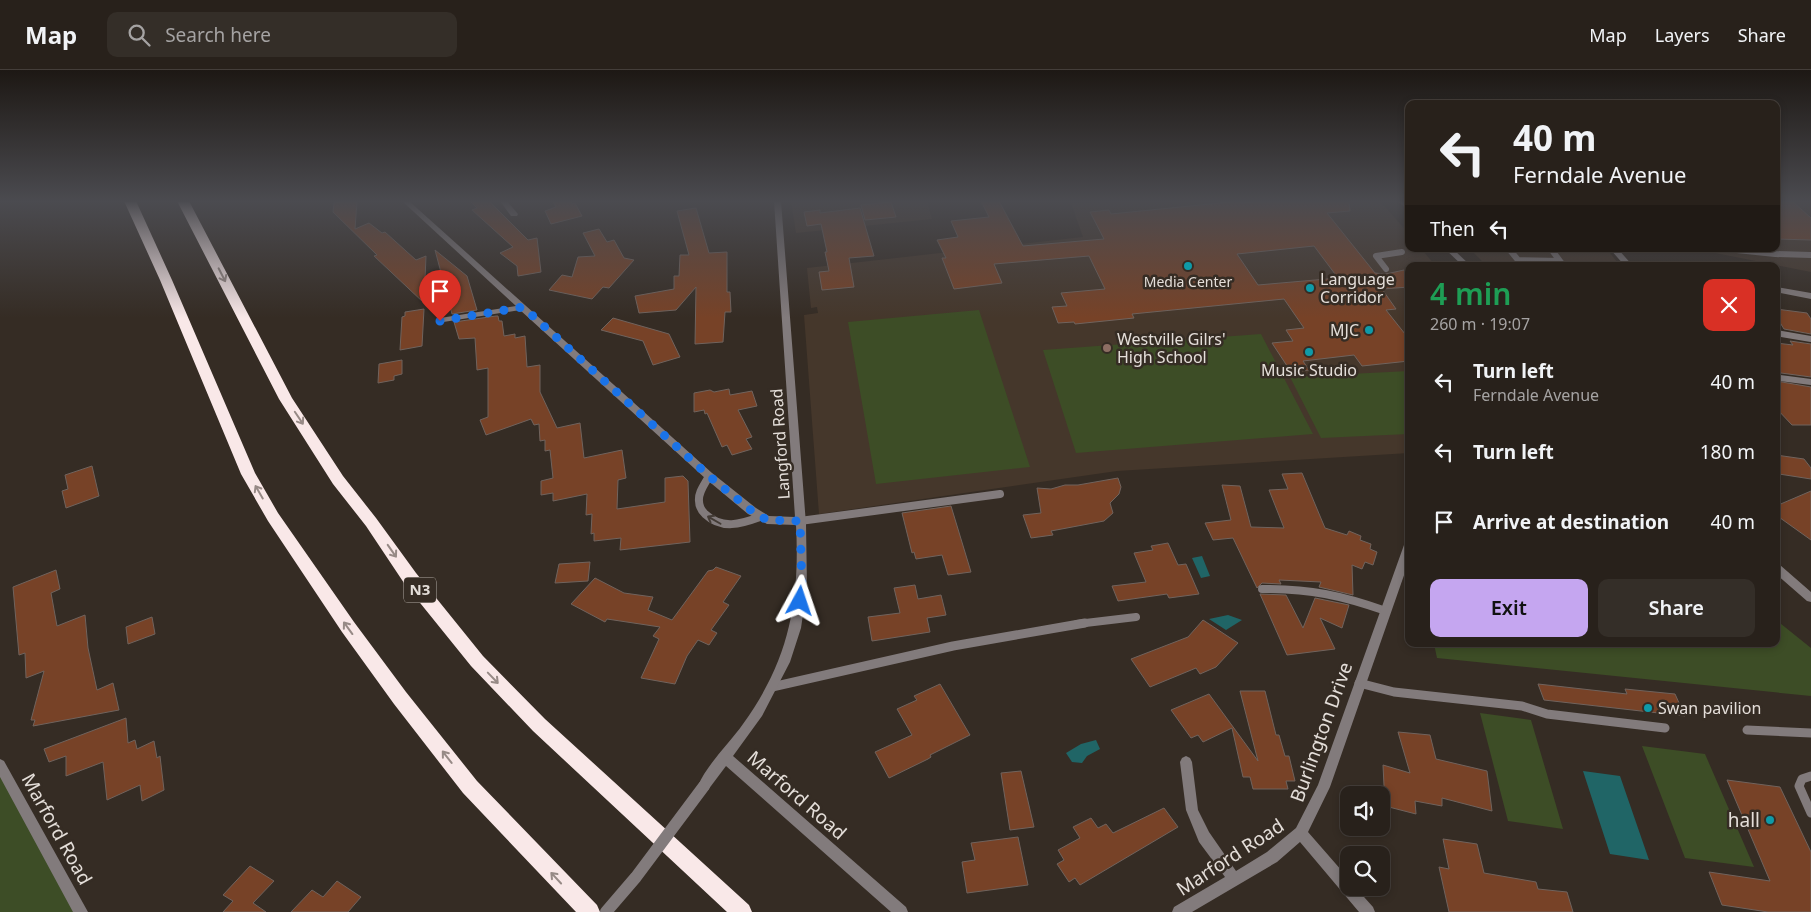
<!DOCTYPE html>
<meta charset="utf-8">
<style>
:root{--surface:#28211b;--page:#342e28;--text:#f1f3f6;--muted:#a5a3a3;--line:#443e3a;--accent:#c5a6f0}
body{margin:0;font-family:"Noto Sans",sans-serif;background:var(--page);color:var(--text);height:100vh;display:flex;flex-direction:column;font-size:19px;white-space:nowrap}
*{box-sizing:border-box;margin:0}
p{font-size:16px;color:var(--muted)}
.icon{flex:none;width:28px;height:28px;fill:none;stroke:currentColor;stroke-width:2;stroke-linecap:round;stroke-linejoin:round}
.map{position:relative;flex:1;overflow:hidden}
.sheet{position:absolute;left:1405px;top:192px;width:375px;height:385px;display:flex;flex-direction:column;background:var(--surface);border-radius:10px;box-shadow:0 2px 8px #0003,0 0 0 1px var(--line)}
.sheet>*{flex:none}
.guide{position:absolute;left:1405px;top:30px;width:375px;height:152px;border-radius:10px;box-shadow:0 2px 8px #0003,0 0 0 1px var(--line);background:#28211b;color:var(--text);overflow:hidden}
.fabs{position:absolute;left:1340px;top:716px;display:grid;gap:10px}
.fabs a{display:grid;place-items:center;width:50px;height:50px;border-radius:10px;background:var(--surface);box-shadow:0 2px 8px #0003,0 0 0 1px var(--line);font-size:25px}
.pin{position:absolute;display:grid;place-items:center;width:42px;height:42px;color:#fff;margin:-51px -21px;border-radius:50% 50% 50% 0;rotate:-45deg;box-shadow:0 0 5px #0007}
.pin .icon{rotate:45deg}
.me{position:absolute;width:55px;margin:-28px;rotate:5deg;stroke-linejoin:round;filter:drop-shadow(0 0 4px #0008)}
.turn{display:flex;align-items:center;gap:18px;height:105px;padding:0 25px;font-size:22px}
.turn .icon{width:65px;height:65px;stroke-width:2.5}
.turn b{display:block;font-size:35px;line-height:42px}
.then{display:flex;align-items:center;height:48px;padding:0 25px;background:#0003;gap:10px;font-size:19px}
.round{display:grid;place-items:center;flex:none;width:52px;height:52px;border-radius:10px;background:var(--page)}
.headline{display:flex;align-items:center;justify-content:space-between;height:85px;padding:0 25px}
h1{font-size:30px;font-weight:600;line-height:38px;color:#1e9e55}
.button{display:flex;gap:10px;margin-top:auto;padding:10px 25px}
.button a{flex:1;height:58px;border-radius:10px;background:var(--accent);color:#111;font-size:20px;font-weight:600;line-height:58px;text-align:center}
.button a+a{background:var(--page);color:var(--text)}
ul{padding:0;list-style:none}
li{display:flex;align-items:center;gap:15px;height:70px;padding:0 25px}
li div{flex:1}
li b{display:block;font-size:19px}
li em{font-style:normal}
header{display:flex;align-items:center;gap:30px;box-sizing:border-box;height:70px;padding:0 25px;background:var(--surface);border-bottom:1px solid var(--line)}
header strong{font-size:24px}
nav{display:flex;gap:28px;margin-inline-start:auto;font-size:18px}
.search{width:350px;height:45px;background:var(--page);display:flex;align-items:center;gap:12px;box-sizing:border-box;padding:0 18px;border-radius:10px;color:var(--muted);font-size:19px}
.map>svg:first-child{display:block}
.built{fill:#45372b}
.green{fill:#3d4d26}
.water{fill:#206566}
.building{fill:#774227;stroke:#70635d;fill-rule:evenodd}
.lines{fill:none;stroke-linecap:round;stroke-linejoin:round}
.service-far2{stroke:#827b7c;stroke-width:6}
.service-far1{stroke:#827b7c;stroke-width:8}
.service{stroke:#827b7c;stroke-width:9}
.minor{fill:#827b7c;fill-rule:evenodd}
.tertiary{fill:#827b7c;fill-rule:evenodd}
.motorway{fill:#f9e8e8;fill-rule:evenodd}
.minor-bridge{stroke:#827b7c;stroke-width:12}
.oneway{stroke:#978a86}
.oneway2{stroke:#443c36}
.route{stroke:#1a73e8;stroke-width:9;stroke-dasharray:0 16.2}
.culture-dot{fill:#0f9aa8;stroke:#352c24;stroke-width:2}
.education-dot{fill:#8d6e63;stroke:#352c24;stroke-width:2}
.labels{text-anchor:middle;stroke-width:5;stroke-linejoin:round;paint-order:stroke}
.far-poi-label{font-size:14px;fill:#e4ded9;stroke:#352c24}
.shield{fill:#352c24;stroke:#b0a9a3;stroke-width:1}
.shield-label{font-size:15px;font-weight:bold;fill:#e4ded9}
.poi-label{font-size:16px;fill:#e4ded9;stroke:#352c24;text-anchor:start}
.street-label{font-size:16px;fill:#e4ded9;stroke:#352c24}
.near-street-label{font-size:19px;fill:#e4ded9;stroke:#352c24}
.near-poi-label{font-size:19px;fill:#e4ded9;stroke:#352c24;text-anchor:end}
</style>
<header>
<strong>Map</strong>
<div class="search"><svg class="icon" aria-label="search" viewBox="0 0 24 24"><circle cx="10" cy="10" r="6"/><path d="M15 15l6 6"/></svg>Search here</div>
<nav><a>Map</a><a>Layers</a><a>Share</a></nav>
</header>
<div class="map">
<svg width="1811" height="842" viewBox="0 0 1811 842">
<rect width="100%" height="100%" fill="#352c24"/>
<path class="built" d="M791,131h136l5,18 -136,14z
M1151,131h229l29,33v15h12l15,17h-27v187l-292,18 -298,43 -15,-199 14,-2 -1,-6 -6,1 -4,-40 276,-31 -12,-34z
M1776,131h35v71l-116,-23h81z
M1470,179h137l10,13 -34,4h-96z"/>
<path class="green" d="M979,240l51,157 -154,17 -28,-162z
M1261,264l52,100 -237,19 -33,-103z
M1409,301v63l-88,4 -31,-61z
M1776,550l35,28v48l-374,-38 -3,-14h342z
M1480,643l51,7 32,109 -55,-8z
M1642,676l63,8 49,113 -69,-9z
M0,695l81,147h-81z"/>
<path class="water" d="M1202,486l8,20 -9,2 -9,-20z
M1228,545l14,5 -16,10 -17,-11z
M1096,670l4,9 -13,7 -5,7 -10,-1 -6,-9 15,-9z
M1583,701l37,5 29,84 -39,-6z"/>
<path class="building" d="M347,131h10l-2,28 14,-6 13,10 3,-1 31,28 10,-4 -2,47 -50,-47 3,-1 -44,-43 1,-9z
M470,131h19l39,39 9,-2 4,34 -23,4 -1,-10 -17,-13 13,-6 -41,-37 5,-2z
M553,131h18l1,3 3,-1 7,13 -31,8 -6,-13 11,-4z
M981,131h18l24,45 81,-7 -14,-27 19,-2 2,4 129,-13 1,2 25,-2h83l1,10 -23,2 48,60 11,1 18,-4 5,6v11l-27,2 14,20 -10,1 23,29v22l-47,5 -8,-11 -51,6 6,9 -18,2 -19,-29 21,-2 -7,-11 18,-2 -20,-29 -152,15 2,4 -59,6 -1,-2 -16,1 -6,-16 15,-1 -6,-13 44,-4 -16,-33 -95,8 8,19 -48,6 -12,-31h4l-9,-18 21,-3 -7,-16 38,-4zM1314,176l24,32 -80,7 -21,-31z
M1776,131h16l19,17v22l-35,-1z
M891,132l5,15 -31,3 -4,-15z
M696,138l13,45 18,-1v40h3l1,20h-6l-2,30 -28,2 1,-57 -20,23 -37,3 -4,-17 39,-7v-13h5l1,-21h9l-12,-44z
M860,138l14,48 -25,2 5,29 -32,3 -3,-18 10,-1 -4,-19h2l-6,-28 -14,2 -3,-14 16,-2v3z
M599,159l8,13 7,-2 10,18 10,2 -25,28 -6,-1 -11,12 -43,-9 13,-15 10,2 6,-20 17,-1 -12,-23z
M435,180l32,26 10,34 -25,4z
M424,239l-2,37 -22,4 2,-33 3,-1v-4z
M1776,239l31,4 4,6v15l-27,-5 -8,-13z
M496,246h2l1,5h3l2,15 11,-2v4l10,-2 2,31 13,-2v27l17,36 23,-5 4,35 38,-8 4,28 -8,2 -1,29 48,-7v-24l18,-2 5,5 2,61 -70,8 1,-12 -27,3v-8l-3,1 1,-20 -6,1 1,-21 -34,7v-8l-12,2v-14l12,-3 -3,-28 -5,1v-11l-5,1 -1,-17 -5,1 -3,-6 -45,16 -6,-15 8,-3v-49l-11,2 -2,-32 -16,1 -5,-17z
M613,248l56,16 11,23 -27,8 -10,-24 -42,-11z
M1790,271l21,3v33l-30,-4 -5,2v-32l17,2z
M402,290v14l-8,2v4l-16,3 1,-19z
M1776,311l35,6v38h-19l-16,-17z
M729,319l1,6 22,-4 5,15 -19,4 14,27 -6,2 6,10 -20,6 -5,-10 -5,2 -15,-34 -2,1 -1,-4 -10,2v-19l16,-3 4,2z
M1776,385l28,4 7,9v11l-32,-5 -3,-5z
M92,396l7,30 -33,12 -4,-17 6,-2 -3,-14z
M1302,403l23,55 22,7 2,-4 12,5 -1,4 11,4 -1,5 7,3 -4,13 -8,-3 -3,7 -10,-4 1,30 -34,-8 2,-5 -42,-2 2,4 -19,-1 -5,5 -24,-50 -20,2 -8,-17 26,-3 -9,-35 18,1 11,41 33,1 -15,-38 19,-1 -6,-15z
M1118,408l3,9 -2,7 -9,9 3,10 -9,8 -53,10 2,4 -22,3 -8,-23 18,-2 -4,-25 14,1 14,-4h13z
M1811,421v49l-35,-25v-9z
M951,436l20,66 -23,3 -6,-20 -26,4 -2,-7 -2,1 -10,-40z
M1168,473l10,22 8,-1 13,30 -30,4 -2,-4 -49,7 -6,-15 34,-4 -12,-29 19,-3 -2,-4z
M590,492l-2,19 -33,2 4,-19z
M716,497l25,9 -18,26 6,3 -18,25 6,3 -8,12 -11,-5 -11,16 -12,28 -34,-6 18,-39 -6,-3 7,-9 -53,-8 -2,3 -34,-18 24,-26 29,15 29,4 -5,13 24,10 36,-49 5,-1z
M56,500l4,19 -9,4 6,33 28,-11 3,33 9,42 16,-7 6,27 -86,16 2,-6h-4l13,-49 -18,7 -1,-25 -6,2 -6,-68z
M915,515l3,14 23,-4 5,20 -19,3 3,14 -58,9 -4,-24 32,-4 -6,-25z
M1260,524l26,1 17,33 12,-30 34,7 -7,23 -22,-10 15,31 -48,6z
M152,547l3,17 -27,10 -2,-17z
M1203,550l35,23 -22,24 -16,7 -4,-6 -46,19 -19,-28 57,-22z
M940,614l30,51 -40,20 1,2 -3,2 -39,19 -14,-26 37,-17 -15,-26 20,-9 -3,-4z
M1538,614l89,10 -2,-5 50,5 10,22 -141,-16z
M1240,621h25l11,44h3l6,21h4l6,25h-9l2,8h-35l-3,-12h-7l-11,-49 -29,14 -5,-7 -7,3 -20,-28 38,-16 49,67z
M126,648l2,25 7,-3 2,9 17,-8 3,17 3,-2 4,34 -22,11 -2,-16 -33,15 -4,-38 -37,14v-20l-17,6 -5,-13z
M1398,662l32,3 6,24 51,12 5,40 -50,-13v8l-27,-5 1,13 -31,-8 -2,-41 27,8z
M1021,701l13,56 -24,3 -9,-57z
M1727,710l53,7 31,65v60h-43l-46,-7 -13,-33 61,9z
M1164,738l14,19 -98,58 -5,-7 -6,4 -12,-18 7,-4 -6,-10 22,-12 -7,-11 18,-9 7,10 8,-4 7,9z
M1018,767l10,48 -61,8 -5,-31 13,-2 -4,-17z
M1443,769l34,5 7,29 52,9 2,7 29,3 6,20h-124l-10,-45 10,2z
M250,796l24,15 -21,22 13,9h-43l10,-11 -10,-6z
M337,811l24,16 -13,15h-57l21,-22 11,7z"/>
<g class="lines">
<path class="service-far2" d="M1509,179l9,11 42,1 4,5
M1551,179l9,12
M1614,179l15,17
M1727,179l48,5 36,1
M1386,199l-10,-13 26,-4
M1776,263l35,6
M1780,308l31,4"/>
<path class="service-far1" d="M709,406c-4,8 -11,16 -10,25 0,5 3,10 6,13 17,16 36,10 55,3
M800,451l200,-27
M1262,519c49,0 78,6 124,22
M1077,554l59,-7"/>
<path class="service" d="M1359,613l35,9 128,14 25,8 118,14
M772,617l181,-41 132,-23
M1747,660l64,3
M1811,706l-9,3 -3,7 12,27"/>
<path class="minor" d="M402,131h7l303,272 44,35 13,8 26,1 -21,-316h7l25,323 1,63 -6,41 -11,34 -28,54 -29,40 173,151 2,5h-17l-165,-146 -18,24 -4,2 -4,-2 -2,-4c9,-22 31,-42 45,-62 46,-64 57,-122 53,-199l-29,-1 -19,-10 -42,-35 -186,-169 -83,13v-4l3,-1 76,-12z
M500,131h7l11,13 -1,2h-6z
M1776,217l35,6v6l-35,-7z
M1409,471v20l-79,226 -22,45 41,47v9h7l17,19 2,5h-16l-59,-70 -23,20 -85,50h-20l2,-5 51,-30 -26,-35 -13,-32 -6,-48 2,-4 4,-2 4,2 2,4 6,48 11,22 27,39 31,-19 29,-24 22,-43 86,-240 1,-3z
M0,689l4,2 84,151h-15l-73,-135z"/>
<path class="tertiary" d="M1397,131h8l4,3v6z
M1445,179h8l18,17h-8z
M1776,494l4,1 31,27v10l-4,-1 -31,-27z"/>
<path class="motorway" d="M124,131h12l36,79 83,193 23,40 76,109 52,70 71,89 120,124 3,7h-24l-113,-119 -69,-89 -52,-72 -74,-111 -27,-47 -81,-194z
M177,131h12l103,197 51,78 33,42 40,55 67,83 62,63 204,186 3,7h-25l-194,-181 -62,-65 -67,-83 -38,-57 -33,-42 -54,-85z"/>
<path class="minor-bridge" d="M606,842l30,-35 68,-91"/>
</g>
<defs><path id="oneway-shaft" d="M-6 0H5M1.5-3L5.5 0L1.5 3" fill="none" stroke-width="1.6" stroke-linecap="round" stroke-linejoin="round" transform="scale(1.25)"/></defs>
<g class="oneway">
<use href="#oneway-shaft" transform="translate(222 205) rotate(63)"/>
<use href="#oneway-shaft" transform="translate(299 348) rotate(56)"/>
<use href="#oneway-shaft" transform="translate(259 422) rotate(-120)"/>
<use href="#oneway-shaft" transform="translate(392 481) rotate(55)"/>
<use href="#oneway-shaft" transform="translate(348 558) rotate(-126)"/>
<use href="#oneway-shaft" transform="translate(493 608) rotate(46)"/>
<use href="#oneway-shaft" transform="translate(447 687) rotate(-128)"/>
<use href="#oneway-shaft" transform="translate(556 808) rotate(-133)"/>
</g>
<use class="oneway2" href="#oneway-shaft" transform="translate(714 450) rotate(-150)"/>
<linearGradient id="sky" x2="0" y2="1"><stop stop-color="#1d1814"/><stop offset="0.53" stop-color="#4b4b50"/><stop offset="1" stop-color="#4b4b50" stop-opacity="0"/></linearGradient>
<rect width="1811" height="248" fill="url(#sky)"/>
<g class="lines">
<path class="route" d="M440,251l83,-14 186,169 43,35 15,9 33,1 2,67 -2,13"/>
</g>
<g class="culture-dot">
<circle cx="1188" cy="196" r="5"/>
<circle cx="1310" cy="218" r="5"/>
<circle cx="1369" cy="260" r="5"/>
<circle cx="1309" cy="282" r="5"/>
<circle cx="1648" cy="638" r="5"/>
<circle cx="1770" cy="750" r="5"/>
</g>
<circle class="education-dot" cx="1107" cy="278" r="5"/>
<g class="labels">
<g class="far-poi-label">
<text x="1188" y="217">Media Center</text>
</g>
<rect class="shield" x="404" y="507.5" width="32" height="25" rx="4"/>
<g class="shield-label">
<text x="420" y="525">N3</text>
</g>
<g class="poi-label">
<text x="1320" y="215">Language<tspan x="1320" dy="18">Corridor</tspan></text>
<text x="1359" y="266" text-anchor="end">MJC</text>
<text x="1117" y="275">Westville Gilrs'<tspan x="1117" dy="18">High School</tspan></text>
<text x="1309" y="306" text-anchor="middle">Music Studio</text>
<text x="1658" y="644">Swan pavilion</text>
</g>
<g class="street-label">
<text transform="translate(780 374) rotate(-94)" y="6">Langford Road</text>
</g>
<g class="near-street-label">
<text transform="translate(1321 662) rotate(-70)" y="7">Burlington Drive</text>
<text transform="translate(797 725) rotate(41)" y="7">Marford Road</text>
<text transform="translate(57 759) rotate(61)" y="7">Marford Road</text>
<text transform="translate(1230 787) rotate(-33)" y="7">Marford Road</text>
</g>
<g class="near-poi-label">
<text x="1760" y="757">hall</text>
</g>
</g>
</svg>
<div class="fabs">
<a><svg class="icon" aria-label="sound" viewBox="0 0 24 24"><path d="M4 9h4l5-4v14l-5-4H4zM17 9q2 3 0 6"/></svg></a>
<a><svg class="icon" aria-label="search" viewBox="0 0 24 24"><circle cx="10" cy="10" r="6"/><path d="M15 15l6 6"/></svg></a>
</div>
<div class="pin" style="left:440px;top:251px;background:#d93025"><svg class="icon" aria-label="arrive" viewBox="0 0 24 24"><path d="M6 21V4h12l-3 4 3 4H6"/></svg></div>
<svg class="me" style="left:800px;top:531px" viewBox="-20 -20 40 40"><path d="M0-17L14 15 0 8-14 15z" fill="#1a73e8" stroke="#fff" stroke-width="4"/></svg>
<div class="guide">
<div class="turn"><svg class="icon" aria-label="left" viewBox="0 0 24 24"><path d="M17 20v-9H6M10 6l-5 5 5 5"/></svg><div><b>40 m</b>Ferndale Avenue</div></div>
<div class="then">Then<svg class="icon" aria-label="left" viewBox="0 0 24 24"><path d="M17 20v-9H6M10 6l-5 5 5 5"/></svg></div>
</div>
<section class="sheet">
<div class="headline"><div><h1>4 min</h1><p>260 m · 19:07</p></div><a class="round" style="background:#d93025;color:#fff"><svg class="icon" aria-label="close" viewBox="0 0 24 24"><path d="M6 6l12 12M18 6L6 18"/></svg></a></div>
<ul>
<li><svg class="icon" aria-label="left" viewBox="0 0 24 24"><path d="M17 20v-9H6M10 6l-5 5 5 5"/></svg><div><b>Turn left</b><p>Ferndale Avenue</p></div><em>40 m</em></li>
<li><svg class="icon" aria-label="left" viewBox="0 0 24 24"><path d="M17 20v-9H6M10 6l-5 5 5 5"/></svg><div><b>Turn left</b></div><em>180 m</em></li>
<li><svg class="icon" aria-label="arrive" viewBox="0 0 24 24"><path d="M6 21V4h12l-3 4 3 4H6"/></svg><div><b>Arrive at destination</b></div><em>40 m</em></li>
</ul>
<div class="button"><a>Exit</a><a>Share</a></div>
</section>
</div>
